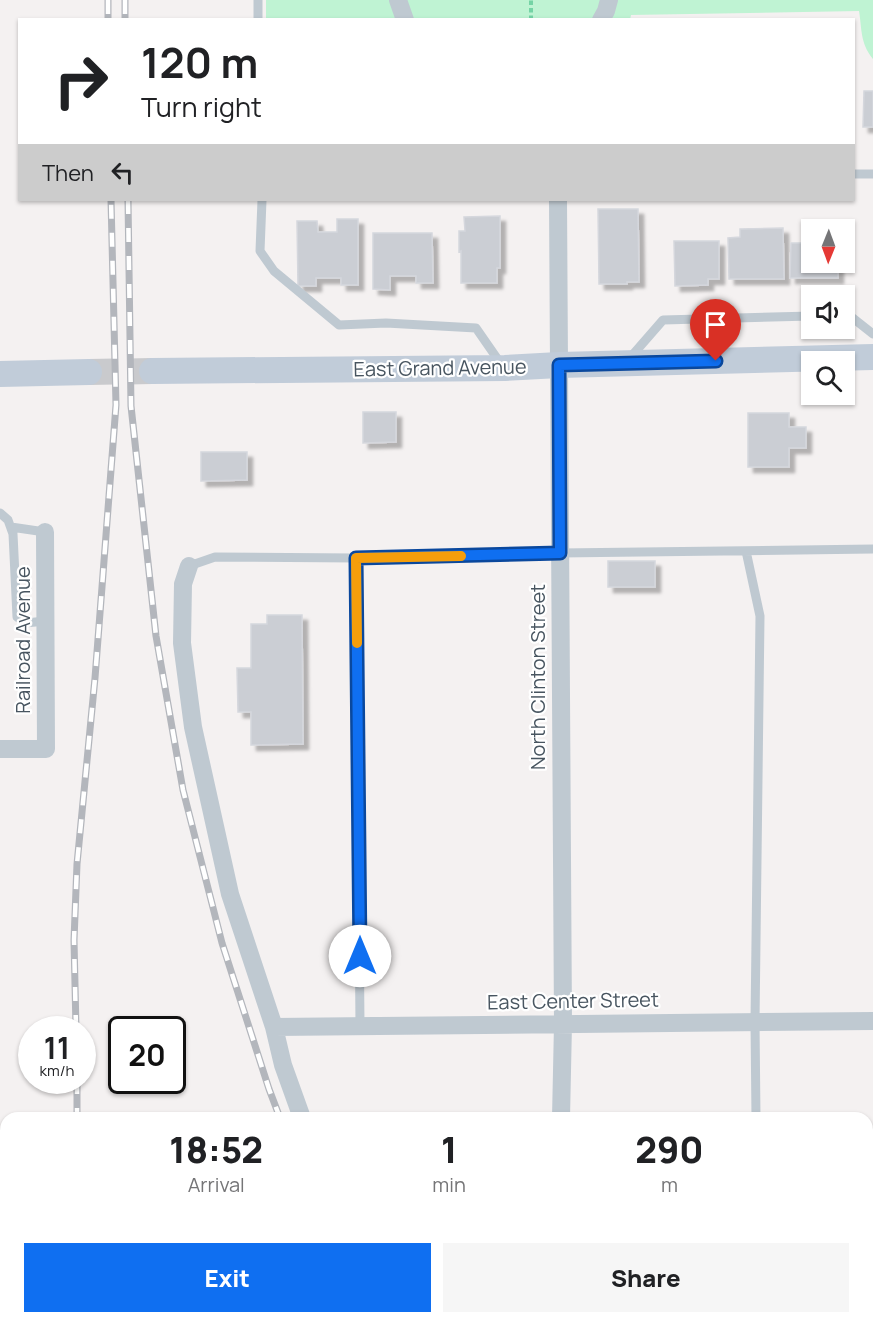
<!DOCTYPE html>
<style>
:root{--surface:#fff;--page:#f6f6f6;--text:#202124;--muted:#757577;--accent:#0f6ff1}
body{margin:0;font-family:Manrope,sans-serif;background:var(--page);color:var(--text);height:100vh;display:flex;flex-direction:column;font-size:22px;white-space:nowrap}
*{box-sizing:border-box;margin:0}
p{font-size:20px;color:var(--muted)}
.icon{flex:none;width:33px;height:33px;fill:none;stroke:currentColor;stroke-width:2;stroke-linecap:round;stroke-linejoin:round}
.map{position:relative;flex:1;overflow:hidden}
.panel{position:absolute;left:0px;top:1112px;width:873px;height:212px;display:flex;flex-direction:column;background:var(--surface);border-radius:18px 18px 0 0;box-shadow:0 2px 4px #0004}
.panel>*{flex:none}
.hud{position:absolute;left:18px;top:18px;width:837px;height:183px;border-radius:0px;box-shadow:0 2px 4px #0004;background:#fff;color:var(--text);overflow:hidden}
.needle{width:39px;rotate:181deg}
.controls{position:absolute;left:801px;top:219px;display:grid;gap:12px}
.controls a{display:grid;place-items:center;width:54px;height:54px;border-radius:0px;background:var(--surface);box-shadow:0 2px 4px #0004;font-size:30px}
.speed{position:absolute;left:18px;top:1016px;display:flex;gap:12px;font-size:30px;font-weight:700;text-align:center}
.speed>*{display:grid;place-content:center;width:78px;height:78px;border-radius:50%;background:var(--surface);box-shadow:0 2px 4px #0004;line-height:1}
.speed small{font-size:15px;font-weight:400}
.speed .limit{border:3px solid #111;border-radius:9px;background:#fff;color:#111}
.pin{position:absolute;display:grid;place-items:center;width:51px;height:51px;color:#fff;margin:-62px -26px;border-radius:50% 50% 50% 0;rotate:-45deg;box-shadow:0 0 6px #0007}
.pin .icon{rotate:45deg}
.me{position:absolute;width:66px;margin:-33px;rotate:0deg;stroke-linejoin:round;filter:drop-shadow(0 0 4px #0008)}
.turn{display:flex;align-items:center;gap:21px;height:126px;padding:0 24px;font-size:27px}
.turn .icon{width:78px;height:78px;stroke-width:2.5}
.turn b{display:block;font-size:42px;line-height:51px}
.then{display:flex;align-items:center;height:57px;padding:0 24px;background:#0003;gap:12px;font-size:22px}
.eta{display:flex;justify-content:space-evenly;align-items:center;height:102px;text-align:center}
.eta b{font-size:36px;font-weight:800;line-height:42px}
.action{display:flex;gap:12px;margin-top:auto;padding:12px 24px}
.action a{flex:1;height:69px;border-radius:0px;background:var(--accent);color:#fff;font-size:24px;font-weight:800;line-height:69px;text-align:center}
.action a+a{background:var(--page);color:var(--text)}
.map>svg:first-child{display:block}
.green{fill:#bff3d3}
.building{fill:#cbced4;stroke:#d5d7dd;stroke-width:1.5;filter:url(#shadow)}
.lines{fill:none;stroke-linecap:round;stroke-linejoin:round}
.secondary-tunnel{stroke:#c9cacd;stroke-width:26;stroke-dasharray:26 13;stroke-linecap:butt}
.path{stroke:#74d3a5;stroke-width:4;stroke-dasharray:4.5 3;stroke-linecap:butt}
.lane{stroke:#bfc9d1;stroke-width:9}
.street{stroke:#bfc9d1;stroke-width:18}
.secondary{stroke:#c1ccd9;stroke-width:26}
.rail-casing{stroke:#b3b6bc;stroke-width:7}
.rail{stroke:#fff;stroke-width:4.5;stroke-dasharray:14;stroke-linecap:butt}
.route-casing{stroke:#0a489d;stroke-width:15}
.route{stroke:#0f6ff1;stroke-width:10}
.slow{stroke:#f59e0b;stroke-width:10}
.labels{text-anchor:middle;stroke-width:4.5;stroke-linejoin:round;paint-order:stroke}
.street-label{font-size:20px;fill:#485560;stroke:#fff}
</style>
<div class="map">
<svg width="873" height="1322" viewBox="0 0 873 1322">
<defs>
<filter id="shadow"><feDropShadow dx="5.5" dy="5.5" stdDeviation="1.5" flood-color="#0004"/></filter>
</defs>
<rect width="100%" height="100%" fill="#f4f1f1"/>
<path class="green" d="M266,0h607v59c-13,-16 -11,-30 -14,-48l-228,4 -1,5h-364z"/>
<path class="building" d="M864,91h9v36h-10z
M598,209h40l1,73h-12v2h-28z
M500,216v52h-3v15h-36v-32l-2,1v-21h6l-1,-14z
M337,219h21v66h-17v-7h-25v8h-18l-1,-65h20l1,11h19z
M783,228l1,51h-55l-1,-41 12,-1v-8z
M373,233h59l1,50h-17v-7h-26v14l-17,-1z
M674,241h45v38h-11v6l-33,1z
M791,243h21v19h26v16h-48z
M363,412h33v30l-33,1z
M748,413h41v14h17v21h-17v19h-41z
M201,452h46v28l-46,1z
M608,561h47v26h-47z
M267,615h35l1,129 -52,1v-33h-13l-1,-44h14v-44h16z
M189,1317h43v5h-43z"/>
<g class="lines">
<path class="secondary-tunnel" d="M89,372l63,-1"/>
<path class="path" d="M531,20v-20"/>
<path class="lane" d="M258,0v20
M854,174h19
M262,200l-2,51 14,20 65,54 47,-2 90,5 25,36
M844,315h5l24,19
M629,359l34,-39 149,-4
M0,513l8,7 5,14 4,83 8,6 21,-2
M11,527l34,5
M746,551l14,65 -5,406 1,96
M356,558l4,468
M189,566l26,-9 141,1 204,-5 313,-4
M757,1317v5"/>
<path class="street" d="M398,0l7,20
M601,20l5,-9 3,-11
M558,200l5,824 -2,94
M189,566l-6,18 -1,59 11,84 37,167 44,133 9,38 19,53
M0,749h46l-1,-217
M274,1027l599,-6
M0,1138h6
M387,1317l3,5
M557,1322l1,-5"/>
<path class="secondary" d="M152,371l353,-3 54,-3 314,-8
M0,374l89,-2"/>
<defs>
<path id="rail" d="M108,0v20
M125,0v20
M128,200l3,206 25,230 27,154 39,153 47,146 11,29
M76,1029l-2,-89 3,-76 18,-186 21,-273 -5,-205
M77,1080v38
M80,1317v5
M369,1317l3,5"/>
</defs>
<use href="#rail" class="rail-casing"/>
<use href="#rail" class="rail"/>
</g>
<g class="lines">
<defs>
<path id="route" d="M360,956l-4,-398 204,-5 -1,-188 157,-4"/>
</defs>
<use href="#route" class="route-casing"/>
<use href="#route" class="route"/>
<path class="slow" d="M357,643l-1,-85 105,-2"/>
</g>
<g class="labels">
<g class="street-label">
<text transform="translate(440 368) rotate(-1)" y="7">East Grand Avenue</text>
<text transform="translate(23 640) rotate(-90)" y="7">Railroad Avenue</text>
<text transform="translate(538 677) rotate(-90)" y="7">North Clinton Street</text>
<text transform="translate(573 1001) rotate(-1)" y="7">East Center Street</text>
</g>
</g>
</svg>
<div class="controls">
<a><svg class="needle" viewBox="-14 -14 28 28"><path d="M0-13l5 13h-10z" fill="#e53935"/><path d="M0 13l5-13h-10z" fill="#757577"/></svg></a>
<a><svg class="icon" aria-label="sound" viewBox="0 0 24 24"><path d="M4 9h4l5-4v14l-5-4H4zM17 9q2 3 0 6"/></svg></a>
<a><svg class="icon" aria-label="search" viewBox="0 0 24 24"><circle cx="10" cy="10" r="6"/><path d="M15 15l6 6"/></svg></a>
</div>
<div class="speed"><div>11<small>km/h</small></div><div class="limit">20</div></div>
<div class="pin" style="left:716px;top:361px;background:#d93025"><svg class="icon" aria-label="arrive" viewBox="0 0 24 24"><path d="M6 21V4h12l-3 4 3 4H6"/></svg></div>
<svg class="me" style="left:360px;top:956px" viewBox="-20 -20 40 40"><circle r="19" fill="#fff"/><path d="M0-13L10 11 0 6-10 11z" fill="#0f6ff1"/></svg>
<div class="hud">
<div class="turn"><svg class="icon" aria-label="right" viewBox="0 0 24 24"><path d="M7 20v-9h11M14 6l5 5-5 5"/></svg><div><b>120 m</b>Turn right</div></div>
<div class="then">Then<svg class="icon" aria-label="left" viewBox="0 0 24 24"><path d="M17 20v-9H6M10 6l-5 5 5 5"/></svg></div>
</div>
<section class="panel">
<div class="eta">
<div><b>18:52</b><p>Arrival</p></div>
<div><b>1</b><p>min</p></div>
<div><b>290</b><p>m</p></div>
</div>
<div class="action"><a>Exit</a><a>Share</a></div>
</section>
</div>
